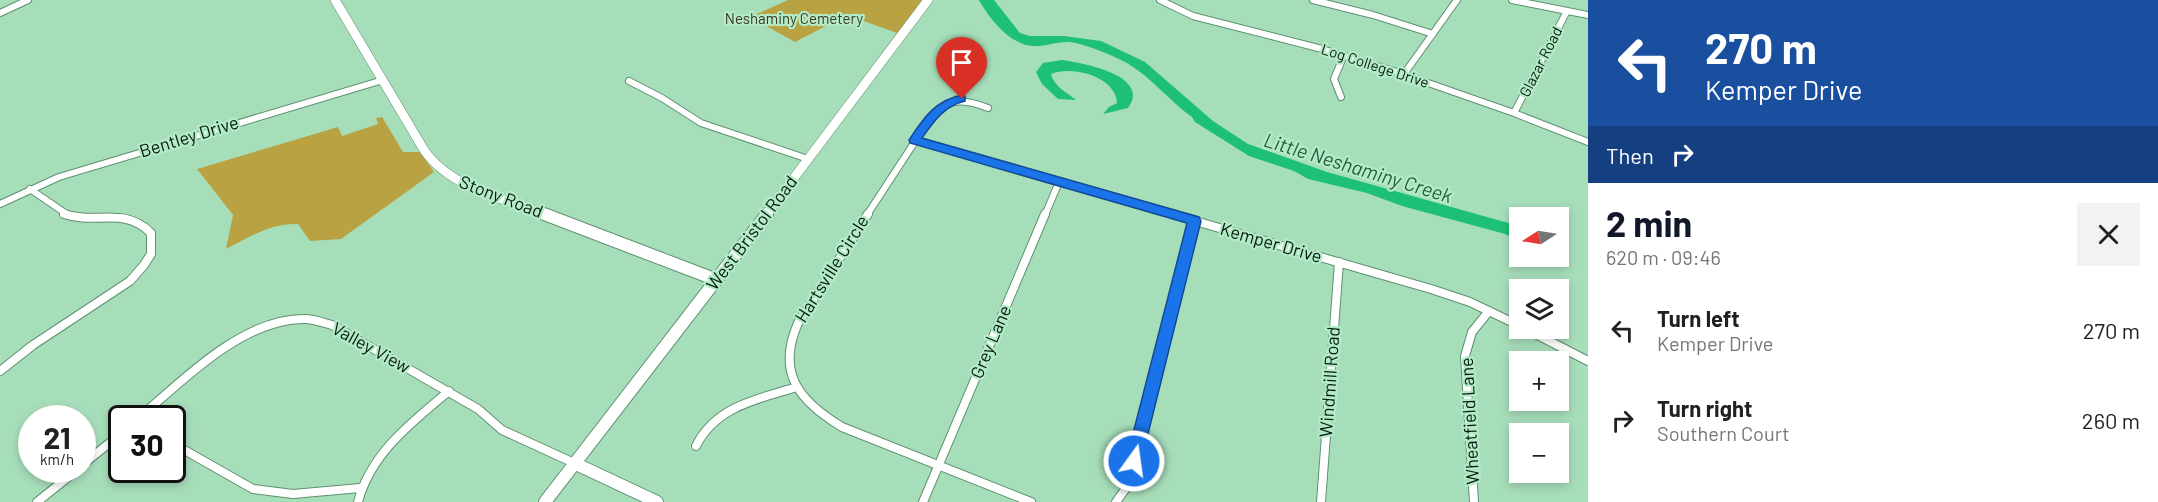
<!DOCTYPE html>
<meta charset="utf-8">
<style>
:root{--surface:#fff;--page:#f2f2f2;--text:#202124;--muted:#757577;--accent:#111827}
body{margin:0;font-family:Barlow,sans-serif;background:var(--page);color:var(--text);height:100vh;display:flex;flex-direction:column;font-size:22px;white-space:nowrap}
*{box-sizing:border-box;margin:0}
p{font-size:20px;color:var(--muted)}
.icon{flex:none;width:33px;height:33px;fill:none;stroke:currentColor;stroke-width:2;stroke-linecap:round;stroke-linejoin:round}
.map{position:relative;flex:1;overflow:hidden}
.side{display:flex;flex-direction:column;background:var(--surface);width:570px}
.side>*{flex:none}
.top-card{background:#1a4fa0;color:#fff;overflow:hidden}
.needle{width:39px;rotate:258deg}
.tools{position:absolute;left:1509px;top:207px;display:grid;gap:12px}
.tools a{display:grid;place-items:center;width:60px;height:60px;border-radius:0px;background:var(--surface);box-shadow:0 3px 9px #0003;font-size:30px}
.speed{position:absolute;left:18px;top:405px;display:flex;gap:12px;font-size:30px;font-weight:700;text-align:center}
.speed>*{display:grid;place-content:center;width:78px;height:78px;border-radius:50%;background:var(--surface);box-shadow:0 3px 9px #0003;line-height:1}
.speed small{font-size:15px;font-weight:400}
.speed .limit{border:3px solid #111;border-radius:9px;background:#fff;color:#111}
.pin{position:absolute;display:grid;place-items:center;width:51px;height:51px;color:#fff;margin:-62px -26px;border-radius:50% 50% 50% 0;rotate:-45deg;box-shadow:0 0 6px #0007}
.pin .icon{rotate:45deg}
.me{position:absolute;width:66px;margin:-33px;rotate:14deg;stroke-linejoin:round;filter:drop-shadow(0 0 4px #0008)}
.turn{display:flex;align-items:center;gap:21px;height:126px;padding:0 18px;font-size:27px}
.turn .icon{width:78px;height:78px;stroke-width:2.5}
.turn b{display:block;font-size:42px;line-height:51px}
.then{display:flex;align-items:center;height:57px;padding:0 18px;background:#0003;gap:12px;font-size:22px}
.round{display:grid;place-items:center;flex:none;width:63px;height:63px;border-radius:0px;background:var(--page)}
.overview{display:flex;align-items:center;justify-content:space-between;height:102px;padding:0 18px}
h1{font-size:36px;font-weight:700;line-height:45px;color:var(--accent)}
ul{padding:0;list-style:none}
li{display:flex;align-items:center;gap:18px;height:90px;padding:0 18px}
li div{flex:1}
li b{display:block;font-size:22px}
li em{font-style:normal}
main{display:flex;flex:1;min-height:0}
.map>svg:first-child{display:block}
.green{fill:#b9a242}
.water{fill:#1dc074}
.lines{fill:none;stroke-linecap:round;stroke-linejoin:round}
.street-far1-casing{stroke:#5d9170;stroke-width:8}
.street-casing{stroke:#5d9170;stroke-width:10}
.secondary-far1-casing{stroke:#5d9170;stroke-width:10}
.secondary-casing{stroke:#5d9170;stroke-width:14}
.street-far1{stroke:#fff;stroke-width:6}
.street{stroke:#fff;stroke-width:8}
.secondary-far1{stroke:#fff;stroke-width:9}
.secondary{stroke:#fff;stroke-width:12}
.route{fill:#1a73e8;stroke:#114b97;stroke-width:1.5}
.labels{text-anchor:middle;stroke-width:4.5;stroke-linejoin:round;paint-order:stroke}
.far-park-label{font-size:15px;fill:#3d371f;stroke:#b4ebc7}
.far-street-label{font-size:15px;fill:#061b0f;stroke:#b4ebc7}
.street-label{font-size:18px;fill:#061b0f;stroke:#b4ebc7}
.water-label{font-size:20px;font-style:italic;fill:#245c3c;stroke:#b4ebc7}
</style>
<main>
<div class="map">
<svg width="1588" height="502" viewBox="0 0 1588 502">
<rect width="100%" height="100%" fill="#a7deba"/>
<path class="green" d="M788,0h134l-25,33 -50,-18 -52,27 -45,-25z
M382,117l21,35h17l14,20 -93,67 -31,2 -12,-17c-28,-1 -48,13 -72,25l7,-34 -36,-46 141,-42 4,9 36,-12 -2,-6z"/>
<path class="water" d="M979,0h15l26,33 10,3h34l37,5 44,21 68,59 35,23 79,28 192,54v15l-14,-7 -103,-28 -35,-13 -59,-14 -14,-8 -45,-15 -54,-34 -3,-5c-24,-17 -44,-44 -71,-57 -15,-7 -35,-16 -52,-18 -12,-1 -24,5 -36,4 -23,-1 -44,-28 -54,-46z
M1062,60c20,3 90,15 66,48l-25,6 6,-7 8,-4c-1,-26 -44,-38 -66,-29 4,14 16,18 25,26l-18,-1 -16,-15 -6,-12 7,-9z"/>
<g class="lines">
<defs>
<path id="street-far1" d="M1160,0l33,16 129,33 72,22 120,42 74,29
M1313,0l60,15 60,19
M1512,0l76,15
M0,13l28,-13
M1404,74l53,-74
M629,81l33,17 39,25 107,36
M1341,97l-7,-18 10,-24
M1514,113l53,-102
M915,140l261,75
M30,189l38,26
M0,204l59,-27 324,-97
M867,215l66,-101c19,-16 32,-15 55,-6
M1045,215l14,-33"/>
<path id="street" d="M868,214l-70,109c-22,50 1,78 44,104l189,75
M1171,214l260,75 39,13 50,24
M1524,328l64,33
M0,371l33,-26 97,-64 14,-16 7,-11v-21c-27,-27 -55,-8 -87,-19
M139,418c44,-38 104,-100 166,-99 9,0 19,4 27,6l146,84 24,21 72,33
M172,443l81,46 40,5 67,-6
M696,446c20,-40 62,-47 101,-59
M82,465l40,-32
M37,502l40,-32
M358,502c13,-49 53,-79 91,-111
M923,502l122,-288
M1116,502l13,-18 65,-263
M1321,502l18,-240
M1474,502l-9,-146 7,-24 17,-21"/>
<path id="secondary-far1" d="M335,0l89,150c27,39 82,49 124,65
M766,215l162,-215"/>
<path id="secondary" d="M544,214l173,66
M574,463l83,39
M545,502l222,-288"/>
</defs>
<use href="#street-far1" class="street-far1-casing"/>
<use href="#street" class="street-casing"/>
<use href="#secondary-far1" class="secondary-far1-casing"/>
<use href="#secondary" class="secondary-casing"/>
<use href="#street-far1" class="street-far1"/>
<use href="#street" class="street"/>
<use href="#secondary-far1" class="secondary-far1"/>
<use href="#secondary" class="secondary"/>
</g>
<path class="route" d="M962,95l3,1v5c-21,5 -31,20 -43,37l277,79 2,4 -61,245 -6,3 -6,-3 -2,-5 61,-238 -277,-80 -1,-3c14,-21 26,-40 53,-45z"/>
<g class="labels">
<g class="far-park-label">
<text x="794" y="24">Neshaminy Cemetery</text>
</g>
<g class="far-street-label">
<text transform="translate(1541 62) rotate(-63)" y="5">Glazar Road</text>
<text transform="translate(1375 66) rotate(18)" y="5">Log College Drive</text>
</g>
<g class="street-label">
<text transform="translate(189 137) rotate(-17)" y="6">Bentley Drive</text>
<text transform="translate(501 197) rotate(21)" y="6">Stony Road</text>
<text transform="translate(752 233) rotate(-53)" y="6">West Bristol Road</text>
<text transform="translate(1271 243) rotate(16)" y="6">Kemper Drive</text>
<text transform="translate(832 269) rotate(-58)" y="6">Hartsville Circle</text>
<text transform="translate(991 342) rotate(-67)" y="6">Grey Lane</text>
<text transform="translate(371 348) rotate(29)" y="6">Valley View</text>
<text transform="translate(1330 382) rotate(-86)" y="6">Windmill Road</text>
<text transform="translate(1470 421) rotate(-93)" y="6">Wheatfield Lane</text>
</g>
<g class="water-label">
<text transform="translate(1358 168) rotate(17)" y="7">Little Neshaminy Creek</text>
</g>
</g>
</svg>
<div class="tools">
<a><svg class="needle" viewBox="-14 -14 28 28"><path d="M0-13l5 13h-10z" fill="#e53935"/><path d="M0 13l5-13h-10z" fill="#757577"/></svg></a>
<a><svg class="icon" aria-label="layers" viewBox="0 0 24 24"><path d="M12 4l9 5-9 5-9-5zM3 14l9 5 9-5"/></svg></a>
<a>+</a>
<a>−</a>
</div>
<div class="speed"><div>21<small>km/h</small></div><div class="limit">30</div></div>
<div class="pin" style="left:962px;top:99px;background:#d93025"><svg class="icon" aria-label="arrive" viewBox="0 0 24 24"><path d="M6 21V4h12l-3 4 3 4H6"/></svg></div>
<svg class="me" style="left:1134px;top:461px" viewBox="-20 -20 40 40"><circle r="17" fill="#1a73e8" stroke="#fff" stroke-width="3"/><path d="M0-11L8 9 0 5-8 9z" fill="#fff"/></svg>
</div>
<section class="side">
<div class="top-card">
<div class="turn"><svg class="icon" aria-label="left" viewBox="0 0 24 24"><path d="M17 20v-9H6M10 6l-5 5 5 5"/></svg><div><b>270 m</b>Kemper Drive</div></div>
<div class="then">Then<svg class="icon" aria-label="right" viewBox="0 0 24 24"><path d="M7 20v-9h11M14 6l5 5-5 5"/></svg></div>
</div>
<div class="overview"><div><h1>2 min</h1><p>620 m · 09:46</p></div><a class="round"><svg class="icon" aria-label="close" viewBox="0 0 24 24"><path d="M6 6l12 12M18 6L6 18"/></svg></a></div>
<ul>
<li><svg class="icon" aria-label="left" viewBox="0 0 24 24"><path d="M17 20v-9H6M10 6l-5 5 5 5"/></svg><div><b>Turn left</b><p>Kemper Drive</p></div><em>270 m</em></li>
<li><svg class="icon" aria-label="right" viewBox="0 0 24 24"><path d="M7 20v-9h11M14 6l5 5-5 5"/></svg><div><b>Turn right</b><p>Southern Court</p></div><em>260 m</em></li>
</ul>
</section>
</main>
